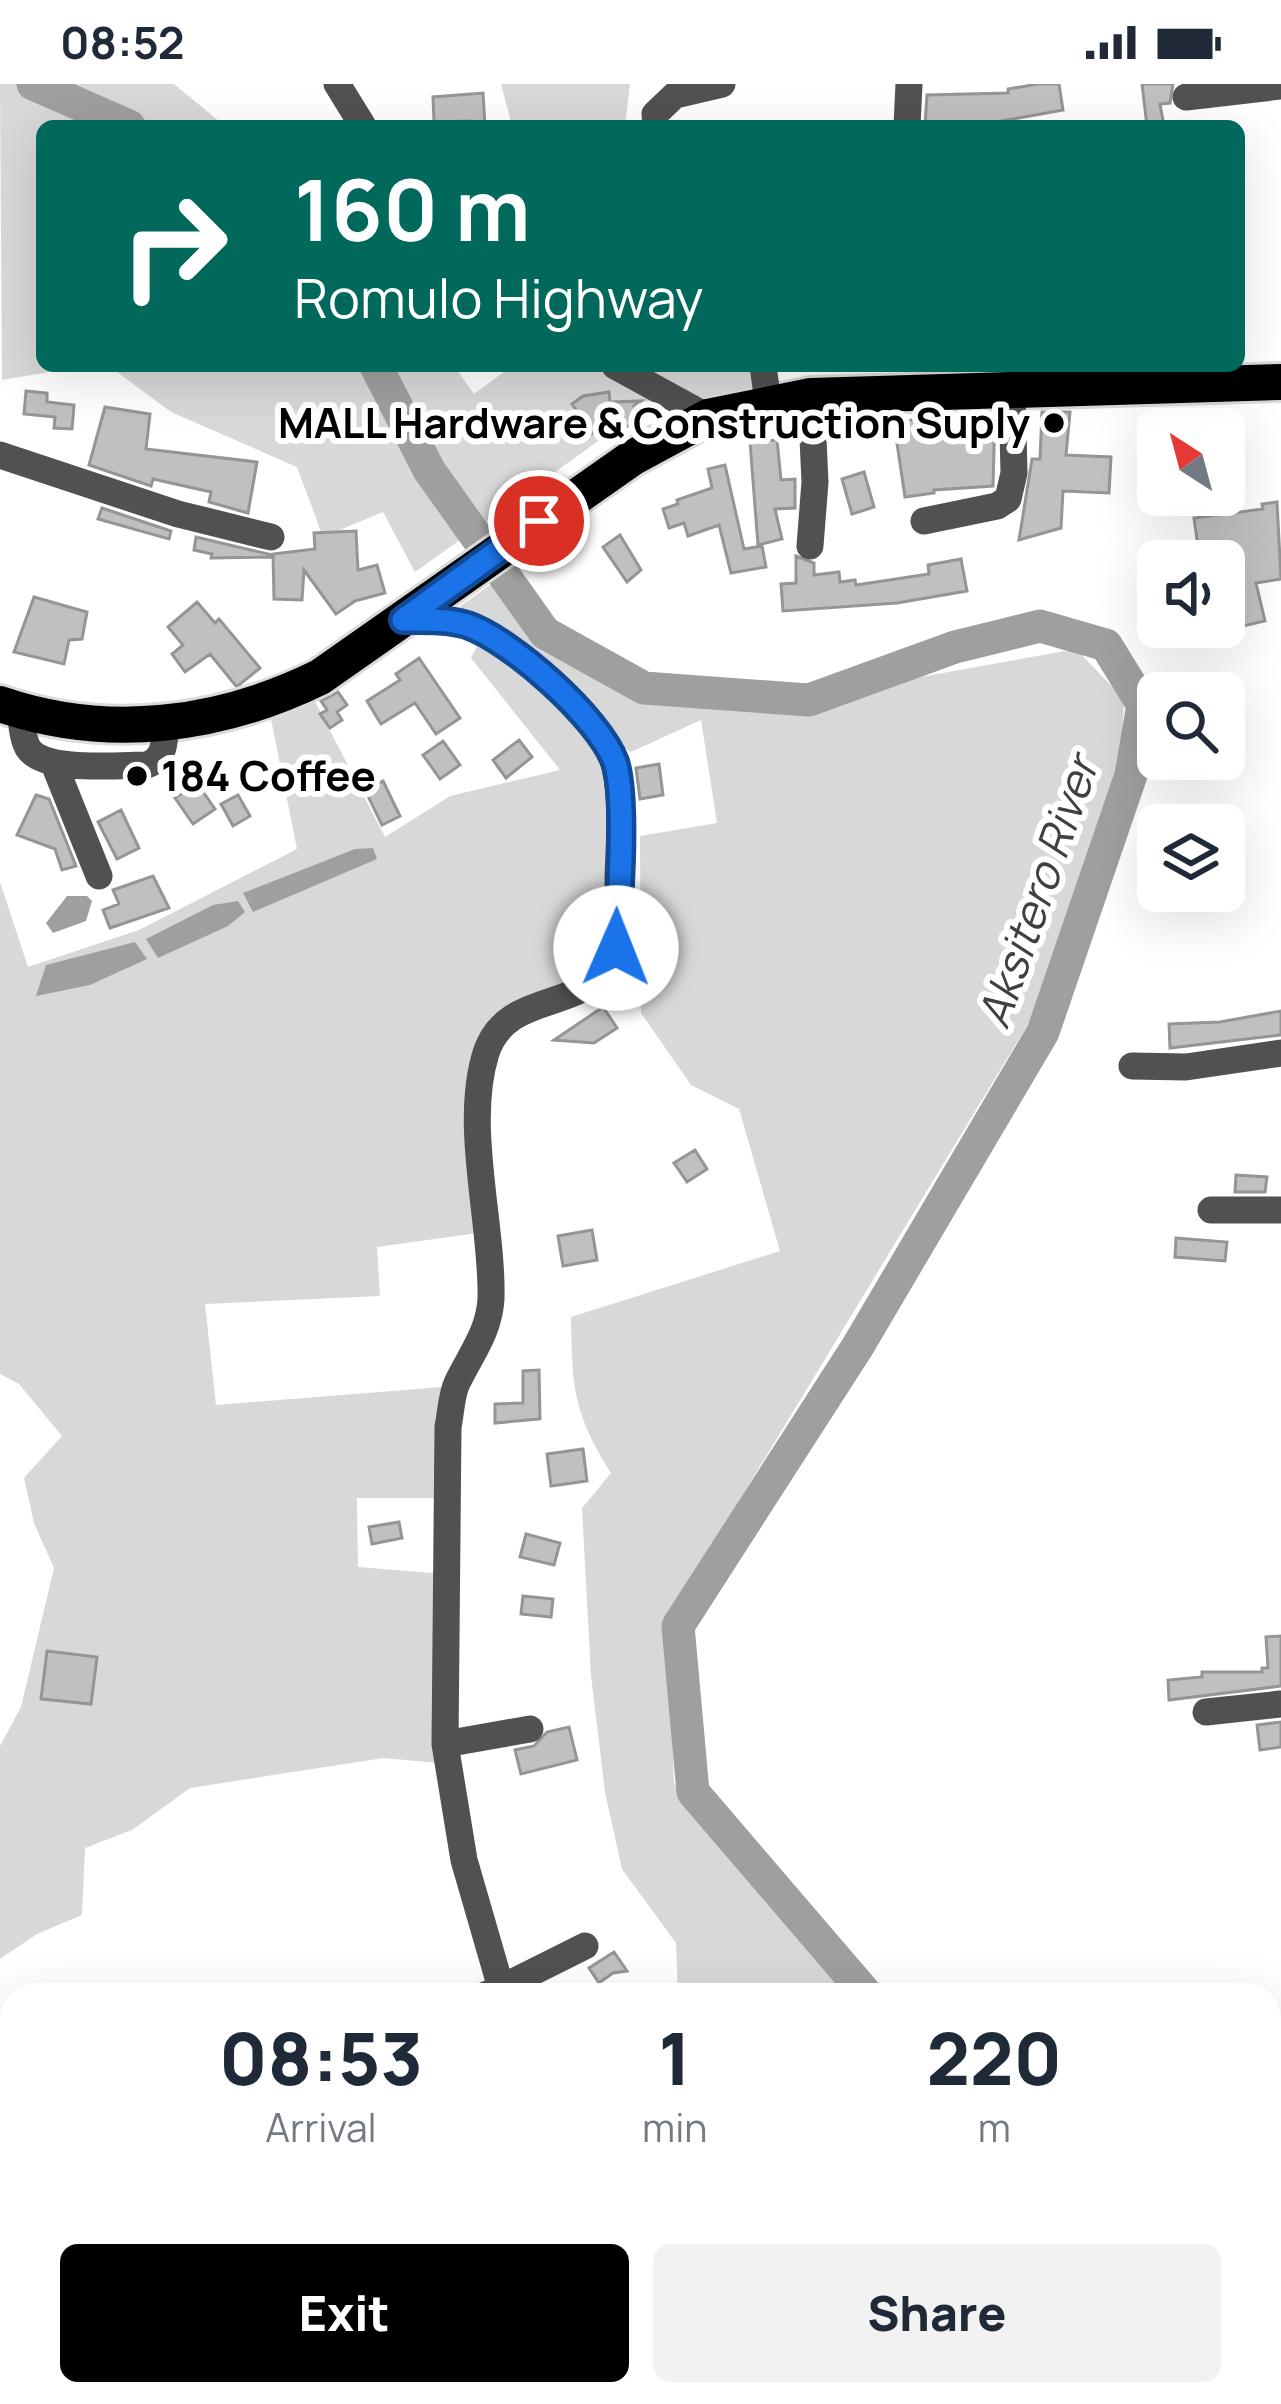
<!DOCTYPE html>
<style>
:root{--surface:#fff;--page:#f2f2f3;--text:#1f2937;--muted:#747a83;--accent:#000}
body{margin:0;font-family:Manrope,sans-serif;background:var(--page);color:var(--text);height:100vh;display:flex;flex-direction:column;font-size:45px;white-space:nowrap}
*{box-sizing:border-box;margin:0}
p{font-size:39px;color:var(--muted)}
.icon{flex:none;width:66px;height:66px;fill:none;stroke:currentColor;stroke-width:2;stroke-linecap:round;stroke-linejoin:round}
.map{position:relative;flex:1;overflow:hidden}
.side{position:absolute;left:0px;top:1899px;width:1281px;height:423px;display:flex;flex-direction:column;background:var(--surface);border-radius:36px 36px 0 0;box-shadow:0 12px 48px #0002}
.side>*{flex:none}
.guide{position:absolute;left:36px;top:36px;width:1209px;height:252px;border-radius:18px;box-shadow:0 12px 48px #0002;background:#00695c;color:#fff;overflow:hidden}
.needle{width:78px;rotate:324deg}
.controls{position:absolute;left:1137px;top:324px;display:grid;gap:24px}
.controls a{display:grid;place-items:center;width:108px;height:108px;border-radius:18px;background:var(--surface);box-shadow:0 12px 48px #0002;font-size:60px}
.pin{position:absolute;display:grid;place-items:center;width:102px;height:102px;color:#fff;margin:-51px;border:6px solid #fff;border-radius:50%;box-shadow:0 3px 12px #0007}
.me{position:absolute;width:132px;margin:-66px;rotate:1deg;stroke-linejoin:round;filter:drop-shadow(0 0 9px #0008)}
.turn{display:flex;align-items:center;gap:42px;height:252px;padding:0 60px;font-size:54px}
.turn .icon{width:156px;height:156px;stroke-width:2.5}
.turn b{display:block;font-size:84px;line-height:102px}
.eta{display:flex;justify-content:space-evenly;align-items:center;height:204px;text-align:center}
.eta b{font-size:72px;font-weight:800;line-height:84px}
.primary-button{display:flex;gap:24px;margin-top:auto;padding:24px 60px}
.primary-button a{flex:1;height:138px;border-radius:18px;background:var(--accent);color:#fff;font-size:48px;font-weight:800;line-height:138px;text-align:center}
.primary-button a+a{background:var(--page);color:var(--text)}
.status{display:flex;justify-content:space-between;align-items:center;height:84px;padding:0 60px;background:var(--surface);direction:ltr}
.status svg{height:33px;fill:currentColor}
.map>svg:first-child{display:block}
.green{fill:#d8d8d8}
.water{fill:#9f9f9f}
.lines{fill:none;stroke-linecap:round;stroke-linejoin:round}
.river{stroke:#9f9f9f;stroke-width:33}
.building{fill:#c0c0c0;stroke:#959595;stroke-width:3}
.highway-casing{stroke:#dbdbdb;stroke-width:42}
.minor{stroke:#515151;stroke-width:27}
.highway{stroke:#000;stroke-width:36}
.route-casing{stroke:#114b97;stroke-width:30}
.route{stroke:#1a73e8;stroke-width:21}
.poi-dot{fill:#000;stroke:#fff;stroke-width:4.5}
.labels{text-anchor:middle;stroke-width:12;stroke-linejoin:round;paint-order:stroke}
.poi-label{font-size:42px;font-weight:bold;fill:#000;stroke:#fff;text-anchor:end}
.water-label{font-size:45px;font-style:italic;fill:#404040;stroke:#fff}
</style>
<div class="status"><b>08:52</b><svg viewBox="0 0 49 12"><path d="M0 12V9h3v3zM5 12V6h3v6zM10 12V3h3v9zM15 12V0h3v12zM26 1h20v11H26zM47 4h2v5h-2z"/></svg></div>
<div class="map">
<svg width="1281" height="2320" viewBox="0 0 1281 2320">
<rect width="100%" height="100%" fill="#fff"/>
<path class="green" d="M0,0h174l51,42h-183v240h43l-83,14z
M501,0h129l-5,42h-113z
M109,282h345l20,28 38,-28h251l3,20 -80,20 -62,-34 29,30 -238,170 -32,-60 -60,25 -26,-70 -126,-55z
M498,495l47,54 99,55 154,11 278,-50 48,50 -3,68 -90,252 -363,599 6,166 176,211h-172l-2,-52 -54,-74 -17,-77 -14,-116 -9,-168 29,-35c-38,-61 -39,-86 -40,-156l209,-66 -41,-142 -48,-24 -50,-72 -1,-177 77,-13 -16,-103 -70,32 -33,-20 17,30 -8,205 -90,45 -32,43v177l-108,15 3,49 -175,8 11,101 239,-19 -10,112h-88l1,69 87,7 -7,189 -54,-5 -194,30 -58,42 -47,18 -3,67 -45,19 -37,25v-213l21,-39 33,-139 -20,-45 -10,-45 38,-42 -43,-52 -19,-10v-492l28,85 111,-37 158,-81 -28,-140 40,-19 76,147 65,-41 110,-26 -89,-112 13,-26 -29,-22z
M1269,2223l12,21v76h-52v-10h40z
M716,2310h275l-15,10h-255z"/>
<path class="water" d="M373,764l4,11 -124,53 -10,-19 112,-44z
M67,812h20l5,5 -6,20 -33,12 -7,-10z
M238,817l7,11 -17,14 -70,32 -12,-19 67,-34z
M135,858l12,17 -57,26 -54,11 10,-31z"/>
<g class="lines">
<path class="river" d="M33,0l96,42
M376,282l53,104 116,163 99,55 165,12 146,-53 85,-21 66,19 37,60 -12,70 -88,257 -185,314 -180,280 15,166 174,203
M1269,2223l12,21"/>
</g>
<path class="building" d="M1038,0h21l4,26 -61,11 2,5h-79l2,-31 81,-2v-4z
M1142,0h31l-3,19 -10,1 4,22h-17z
M483,9l2,33h-15v-5l-36,1 -1,-25z
M26,307l21,2v9l27,3 -2,24 -18,-1 1,-11 -31,-3z
M609,308l1,10 31,-1 -7,5 2,19 -19,3 -1,-10 -24,16 -20,-30 11,-8z
M105,323l45,7 -4,35 111,13 -9,51 -39,-11 2,-10 -58,-13 -2,7 -62,-21z
M1042,328h28l-4,43 45,2 -2,36 -46,-2 -2,37 -42,12 13,-81h8z
M995,330l-2,72 -59,4v3l-29,4 -11,-74 36,-6z
M777,356l4,40 14,-1v29l-20,1 7,30 -24,6 -8,-103z
M725,381l19,84 18,-3 4,21 -35,6 -12,-48 -31,11 -4,-13 -15,5 -6,-19 15,-5 -1,-4 35,-12 -4,-19z
M864,388l10,35 -22,7 -10,-35z
M1277,418l4,77 -25,4 9,38 -26,6 -9,-41h-6v-25h-24l-6,-43 69,-9 -1,-5z
M102,424l69,23 -2,8 -71,-20z
M356,447l2,39 19,-5 8,28 -30,8 -19,13 -32,-44 -2,30 -28,-1 -1,-45 42,-5 -1,-16z
M620,451l21,35 -14,12 -24,-35z
M196,453l76,18v2l-61,1 1,-4 -18,-4z
M796,472l18,7v12l25,-3 1,10 15,-2 1,5 73,-11 -1,-9 33,-6 6,32 -70,12 -114,8 -2,-27 15,-1z
M34,513l53,15 -5,27 -13,1 -5,24 -50,-12z
M197,518l18,21 4,-4 41,49 -21,17 -3,1 -26,-32 -25,18 -13,-18 11,-9 -15,-18z
M419,574l41,60 -24,16 -21,-31 -34,21 -14,-23 33,-21 -4,-6z
M338,608l9,13 -10,7 5,8 -12,8 -10,-14 7,-4 -6,-9z
M519,656l13,17 -26,21 -13,-18z
M443,657l17,24 -20,14 -17,-24z
M659,680l4,31 -23,4 -4,-31z
M383,697l17,35 -18,9 -17,-35z
M197,699l18,26 -22,15 -18,-26z
M36,711l13,4 27,67 -14,4 -7,-21 -38,-14z
M238,711l12,21 -17,10 -12,-22z
M121,726l18,38 -22,11 -19,-37z
M153,792l16,32 -59,20 -7,-18 16,-6 -6,-14z
M603,923l14,21 -23,15 -40,-3z
M1281,927v24l-111,13 -1,-24 51,-2z
M695,1066l12,19 -20,13 -13,-19z
M1236,1091l31,2 -2,15h-30z
M592,1146l5,30 -34,6 -5,-30z
M1176,1154l51,4 -2,19 -50,-4z
M539,1286l1,49 -45,4v-19l28,-1v-32z
M583,1365l4,32 -36,5 -4,-32z
M399,1438l3,16 -30,6 -3,-17z
M526,1450l34,9 -6,22 -34,-8z
M523,1512l30,3 -2,18 -30,-3z
M1281,1552v50l-112,14 -1,-20 34,-3v-5h60v-4h6l-2,-31z
M47,1567l50,6 -6,47 -50,-5z
M1281,1638v25l-21,3 -3,-25z
M569,1643l8,33 -56,14 -6,-24 19,-4 13,-14z
M614,1868l13,19 -14,2 -14,10 -10,-15z"/>
<g class="lines">
<defs>
<path id="highway" d="M0,620c108,37 220,22 320,-27l312,-219 76,-41 103,-21 470,-14"/>
</defs>
<use href="#highway" class="highway-casing"/>
<path class="minor" d="M337,0l26,42
M1186,13l95,-11
M656,42l-1,-12 20,-19 47,-11
M907,42l2,-42
M615,282l93,51
M763,282l5,36
M0,371l178,59 93,23
M924,437l73,-15 11,-7 6,-26 -2,-83
M810,462l5,-64 -4,-86
M403,536c20,0 44,-1 64,5 43,14 138,97 148,142 8,36 4,74 3,110 0,29 5,64 -11,89 -27,46 -101,25 -121,87 -23,73 7,171 5,246 -2,33 -20,55 -34,84 -6,13 -6,30 -9,44l-3,317 19,116 37,128 -16,7
M20,627c2,11 2,27 8,37 16,25 92,17 119,17 19,-7 17,-24 19,-41
M54,680l45,112
M1132,982l54,1 95,-14
M1211,1126h70
M1206,1628l75,-8
M445,1660l85,-15
M505,1911l-4,-7 84,-42
M0,2109l12,-5"/>
<use href="#highway" class="highway"/>
</g>
<g class="lines">
<defs>
<path id="route" d="M539,437l-136,99c21,0 44,-1 64,5 44,15 132,93 148,137 12,36 4,144 1,186"/>
</defs>
<use href="#route" class="route-casing"/>
<use href="#route" class="route"/>
</g>
<g class="poi-dot">
<circle cx="1054" cy="339" r="12"/>
<circle cx="137" cy="692" r="12"/>
</g>
<g class="labels">
<g class="poi-label">
<text x="1030" y="354">MALL Hardware &amp; Construction Suply</text>
<text x="161" y="707" text-anchor="start">184 Coffee</text>
</g>
<g class="water-label">
<text transform="translate(1038 808) rotate(-71)" y="16">Aksitero River</text>
</g>
</g>
</svg>
<div class="controls">
<a><svg class="needle" viewBox="-14 -14 28 28"><path d="M0-13l5 13h-10z" fill="#e53935"/><path d="M0 13l5-13h-10z" fill="#747a83"/></svg></a>
<a><svg class="icon" aria-label="sound" viewBox="0 0 24 24"><path d="M4 9h4l5-4v14l-5-4H4zM17 9q2 3 0 6"/></svg></a>
<a><svg class="icon" aria-label="search" viewBox="0 0 24 24"><circle cx="10" cy="10" r="6"/><path d="M15 15l6 6"/></svg></a>
<a><svg class="icon" aria-label="layers" viewBox="0 0 24 24"><path d="M12 4l9 5-9 5-9-5zM3 14l9 5 9-5"/></svg></a>
</div>
<div class="pin" style="left:539px;top:437px;background:#d93025"><svg class="icon" aria-label="arrive" viewBox="0 0 24 24"><path d="M6 21V4h12l-3 4 3 4H6"/></svg></div>
<svg class="me" style="left:616px;top:864px" viewBox="-20 -20 40 40"><circle r="19" fill="#fff"/><path d="M0-13L10 11 0 6-10 11z" fill="#1a73e8"/></svg>
<div class="guide">
<div class="turn"><svg class="icon" aria-label="right" viewBox="0 0 24 24"><path d="M7 20v-9h11M14 6l5 5-5 5"/></svg><div><b>160 m</b>Romulo Highway</div></div>
</div>
<section class="side">
<div class="eta">
<div><b>08:53</b><p>Arrival</p></div>
<div><b>1</b><p>min</p></div>
<div><b>220</b><p>m</p></div>
</div>
<div class="primary-button"><a>Exit</a><a>Share</a></div>
</section>
</div>
